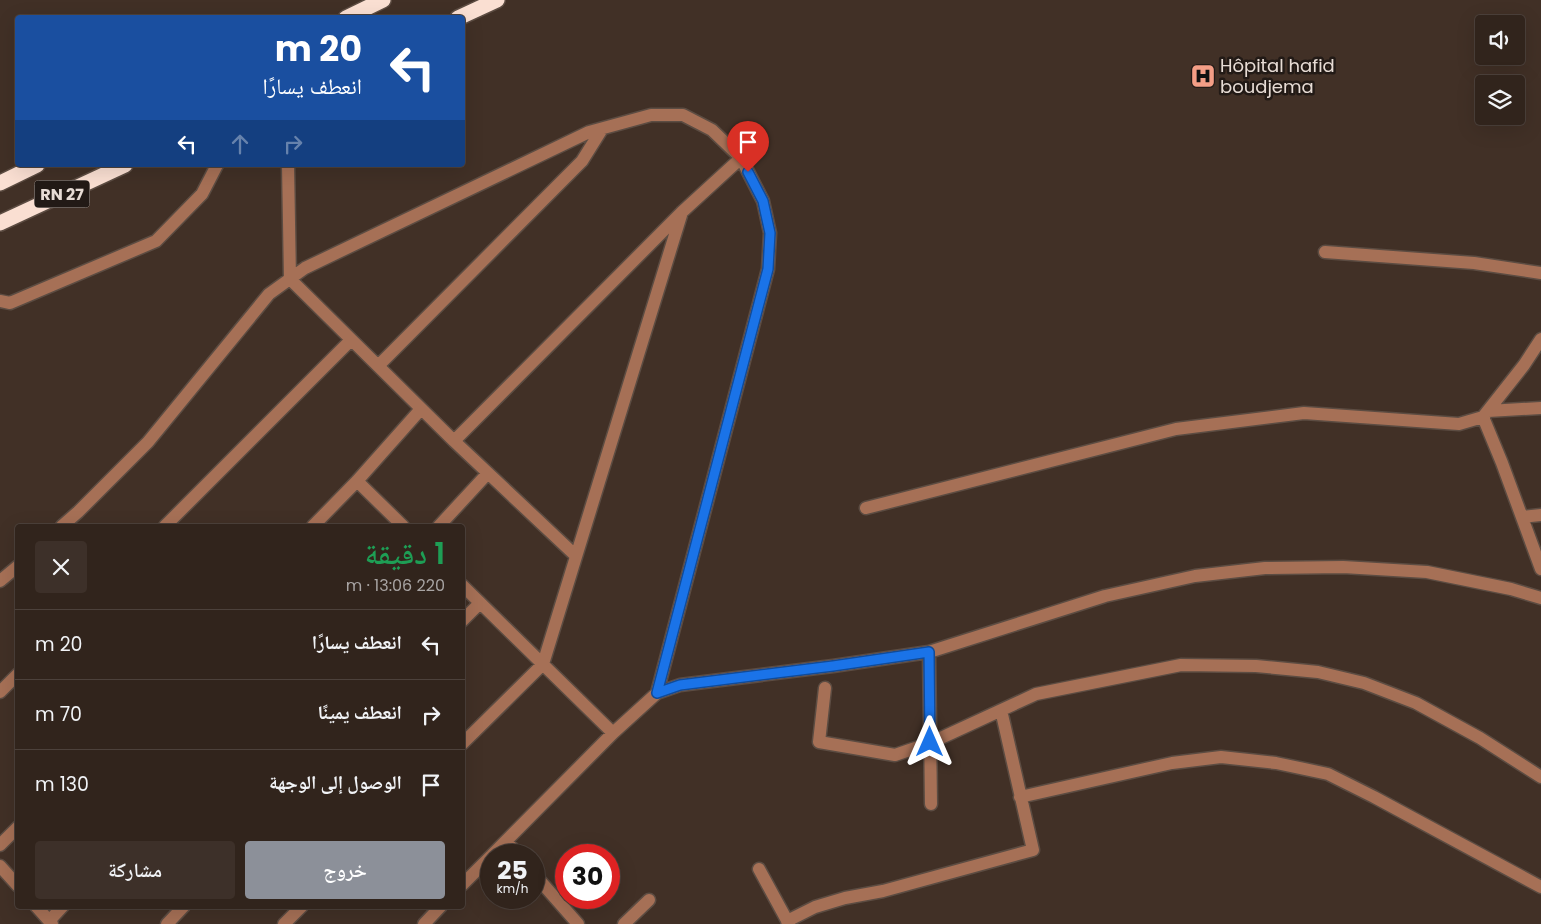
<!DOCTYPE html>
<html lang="ar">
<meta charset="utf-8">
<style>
:root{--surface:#31241c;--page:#3d3029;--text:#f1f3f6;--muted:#a8a4a3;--line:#4c413b;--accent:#8c9099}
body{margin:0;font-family:Poppins,"Noto Naskh Arabic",sans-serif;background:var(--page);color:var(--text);direction:rtl;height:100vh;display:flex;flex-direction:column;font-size:19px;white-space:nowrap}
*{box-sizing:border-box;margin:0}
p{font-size:16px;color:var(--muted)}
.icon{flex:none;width:28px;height:28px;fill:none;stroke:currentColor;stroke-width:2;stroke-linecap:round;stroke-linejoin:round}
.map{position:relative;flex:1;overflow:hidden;direction:ltr}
.side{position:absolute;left:15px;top:524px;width:450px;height:385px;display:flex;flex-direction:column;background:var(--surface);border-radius:5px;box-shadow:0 5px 20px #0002,0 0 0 1px var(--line);direction:rtl}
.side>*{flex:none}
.banner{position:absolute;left:15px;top:15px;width:450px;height:152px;border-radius:5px;box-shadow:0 5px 20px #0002,0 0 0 1px var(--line);direction:rtl;background:#1a4fa0;color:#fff;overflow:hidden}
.buttons{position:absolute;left:1475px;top:15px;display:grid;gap:10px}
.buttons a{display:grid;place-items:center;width:50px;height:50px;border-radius:5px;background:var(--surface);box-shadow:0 5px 20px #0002,0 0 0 1px var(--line);font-size:25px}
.speed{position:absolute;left:480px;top:844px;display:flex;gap:10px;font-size:25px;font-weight:700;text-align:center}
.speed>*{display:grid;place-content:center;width:65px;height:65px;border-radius:50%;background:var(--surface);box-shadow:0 5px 20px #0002,0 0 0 1px var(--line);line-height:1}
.speed small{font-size:12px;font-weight:400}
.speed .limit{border:8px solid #d22;background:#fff;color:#111}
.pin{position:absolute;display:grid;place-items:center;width:42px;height:42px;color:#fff;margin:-51px -21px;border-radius:50% 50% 50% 0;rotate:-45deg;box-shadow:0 0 5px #0007}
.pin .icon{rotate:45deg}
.me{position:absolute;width:55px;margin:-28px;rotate:0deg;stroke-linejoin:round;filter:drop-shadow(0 0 4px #0008)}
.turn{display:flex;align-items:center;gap:18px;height:105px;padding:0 20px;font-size:22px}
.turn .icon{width:65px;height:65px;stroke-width:2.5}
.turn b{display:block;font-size:35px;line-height:42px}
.lanes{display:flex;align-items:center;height:48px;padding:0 20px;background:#0003;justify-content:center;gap:25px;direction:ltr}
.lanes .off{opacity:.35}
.round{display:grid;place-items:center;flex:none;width:52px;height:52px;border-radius:5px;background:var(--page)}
.overview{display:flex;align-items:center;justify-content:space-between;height:85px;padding:0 20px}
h1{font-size:30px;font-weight:600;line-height:38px;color:#1e9e55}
.button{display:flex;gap:10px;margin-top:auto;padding:10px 20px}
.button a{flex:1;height:58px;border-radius:5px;background:var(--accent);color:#fff;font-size:20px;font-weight:600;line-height:58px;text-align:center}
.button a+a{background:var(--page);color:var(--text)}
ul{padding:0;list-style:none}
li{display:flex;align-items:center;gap:15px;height:70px;padding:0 20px;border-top:1px solid var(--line)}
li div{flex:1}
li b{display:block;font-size:19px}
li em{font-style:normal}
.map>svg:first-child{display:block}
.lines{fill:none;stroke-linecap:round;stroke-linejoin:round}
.minor-casing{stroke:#5c4c42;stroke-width:15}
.highway-casing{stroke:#5c4c42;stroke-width:18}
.minor{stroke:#a67056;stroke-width:12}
.highway{stroke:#fadfd2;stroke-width:15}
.route-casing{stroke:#114b97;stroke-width:12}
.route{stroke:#1a73e8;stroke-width:9}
.labels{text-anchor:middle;stroke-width:5;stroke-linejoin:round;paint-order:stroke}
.shield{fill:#221a16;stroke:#aca29c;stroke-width:1}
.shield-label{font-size:16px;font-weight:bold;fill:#e7dcd5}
.poi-label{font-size:18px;fill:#e7dcd5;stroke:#221a16;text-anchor:start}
</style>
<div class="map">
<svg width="1541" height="924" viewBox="0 0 1541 924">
<rect width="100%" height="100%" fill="#413026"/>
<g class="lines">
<defs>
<path id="minor" d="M288,165l2,114 164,162 122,115
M1325,252l149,11 67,10
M0,301l10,2 146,-62 46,-47 15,-29
M378,366l204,-205 20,-32
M1488,411l53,-3
M1483,417l19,46 39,106
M454,441l228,-229 59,-54
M357,481l46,45
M866,508l310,-79 128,-16 155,11 24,-7 41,-52 17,-26
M1522,517l19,-2
M62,526l16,-14 70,-70 121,-148 36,-26 284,-136 62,-17h32l29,15 29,28 22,43 7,32 -2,36 -111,424
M165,526l186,-186
M313,526l44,-45 64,-72
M439,526l49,-53
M0,581l18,-15
M462,585l151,148
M462,621l18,-18
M929,652l2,152
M825,688l-6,54 76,13 35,-12 106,-49 145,-29 75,1 62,6 46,11 52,20 64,35 61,39
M0,692l18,-18
M462,744l81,-80 139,-452
M1020,797l152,-34 49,-6 55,6 52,11 46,23 167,90
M506,841l12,14
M0,845l18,-18
M492,855l121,-122 44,-40 23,-8 153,-19 96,-14 176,-56 90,-20 70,-8 78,-1 84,5 84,17 30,9
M0,866l18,20
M759,869l30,55
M534,874l44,50
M462,885l29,-29
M36,906l16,18
M49,921l14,-15
M787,921l28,-14 30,-9 38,-7 150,-41 -32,-140
M167,924l17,-18
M284,924l18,-18
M424,924l17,-18
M624,924l25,-24"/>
<path id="highway" d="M346,18l37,-18
M458,18l39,-18
M0,183l37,-18
M0,223l125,-58"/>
</defs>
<use href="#minor" class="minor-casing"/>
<use href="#highway" class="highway-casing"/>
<use href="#minor" class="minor"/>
<use href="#highway" class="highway"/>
</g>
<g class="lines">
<defs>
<path id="route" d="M748,172l15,29 7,32 -2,36 -111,424 23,-8 153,-19 96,-14 1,90"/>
</defs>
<use href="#route" class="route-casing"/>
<use href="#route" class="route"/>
</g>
<defs>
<symbol id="hospital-square" viewBox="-11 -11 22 22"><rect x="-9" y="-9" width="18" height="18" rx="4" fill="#f49e86" stroke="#221a16"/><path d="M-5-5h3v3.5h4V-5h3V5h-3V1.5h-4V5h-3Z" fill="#111"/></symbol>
</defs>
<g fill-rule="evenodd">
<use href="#hospital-square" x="1189" y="62" width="28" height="28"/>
</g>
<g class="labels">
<rect class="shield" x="34.5" y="180.5" width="55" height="27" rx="4"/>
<g class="shield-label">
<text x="62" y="200">RN 27</text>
</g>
<g class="poi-label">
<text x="1220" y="72">Hôpital hafid<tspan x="1220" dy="21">boudjema</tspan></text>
</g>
</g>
</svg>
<div class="buttons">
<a><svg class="icon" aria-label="sound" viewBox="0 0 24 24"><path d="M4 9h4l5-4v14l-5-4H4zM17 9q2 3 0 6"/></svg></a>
<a><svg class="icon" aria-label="layers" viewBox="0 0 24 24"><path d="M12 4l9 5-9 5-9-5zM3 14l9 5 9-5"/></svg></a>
</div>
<div class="speed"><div>25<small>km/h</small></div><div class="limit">30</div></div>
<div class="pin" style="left:748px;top:172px;background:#d93025"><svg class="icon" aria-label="arrive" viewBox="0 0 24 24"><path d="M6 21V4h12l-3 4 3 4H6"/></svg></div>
<svg class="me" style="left:930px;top:742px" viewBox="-20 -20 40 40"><path d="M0-17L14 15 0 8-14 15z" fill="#1a73e8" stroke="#fff" stroke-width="4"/></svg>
<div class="banner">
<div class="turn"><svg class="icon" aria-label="left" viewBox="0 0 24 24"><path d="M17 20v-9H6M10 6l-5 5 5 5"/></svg><div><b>20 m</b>انعطف يسارًا</div></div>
<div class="lanes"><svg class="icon" aria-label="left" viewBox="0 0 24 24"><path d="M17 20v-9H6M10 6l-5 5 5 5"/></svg><svg class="icon off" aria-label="ahead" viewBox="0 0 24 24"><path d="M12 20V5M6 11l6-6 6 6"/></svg><svg class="icon off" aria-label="right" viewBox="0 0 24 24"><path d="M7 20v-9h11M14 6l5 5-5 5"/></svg></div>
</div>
<section class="side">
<div class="overview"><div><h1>1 دقيقة</h1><p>220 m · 13:06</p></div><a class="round"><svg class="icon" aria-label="close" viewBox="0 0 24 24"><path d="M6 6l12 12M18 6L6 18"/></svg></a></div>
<ul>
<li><svg class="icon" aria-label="left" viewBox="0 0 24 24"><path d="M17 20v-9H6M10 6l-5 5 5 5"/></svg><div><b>انعطف يسارًا</b></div><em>20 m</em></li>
<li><svg class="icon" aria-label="right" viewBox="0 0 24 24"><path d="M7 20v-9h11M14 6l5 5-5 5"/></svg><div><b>انعطف يمينًا</b></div><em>70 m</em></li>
<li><svg class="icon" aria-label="arrive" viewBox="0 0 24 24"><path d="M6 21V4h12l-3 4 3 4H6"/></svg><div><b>الوصول إلى الوجهة</b></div><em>130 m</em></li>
</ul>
<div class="button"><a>خروج</a><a>مشاركة</a></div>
</section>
</div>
